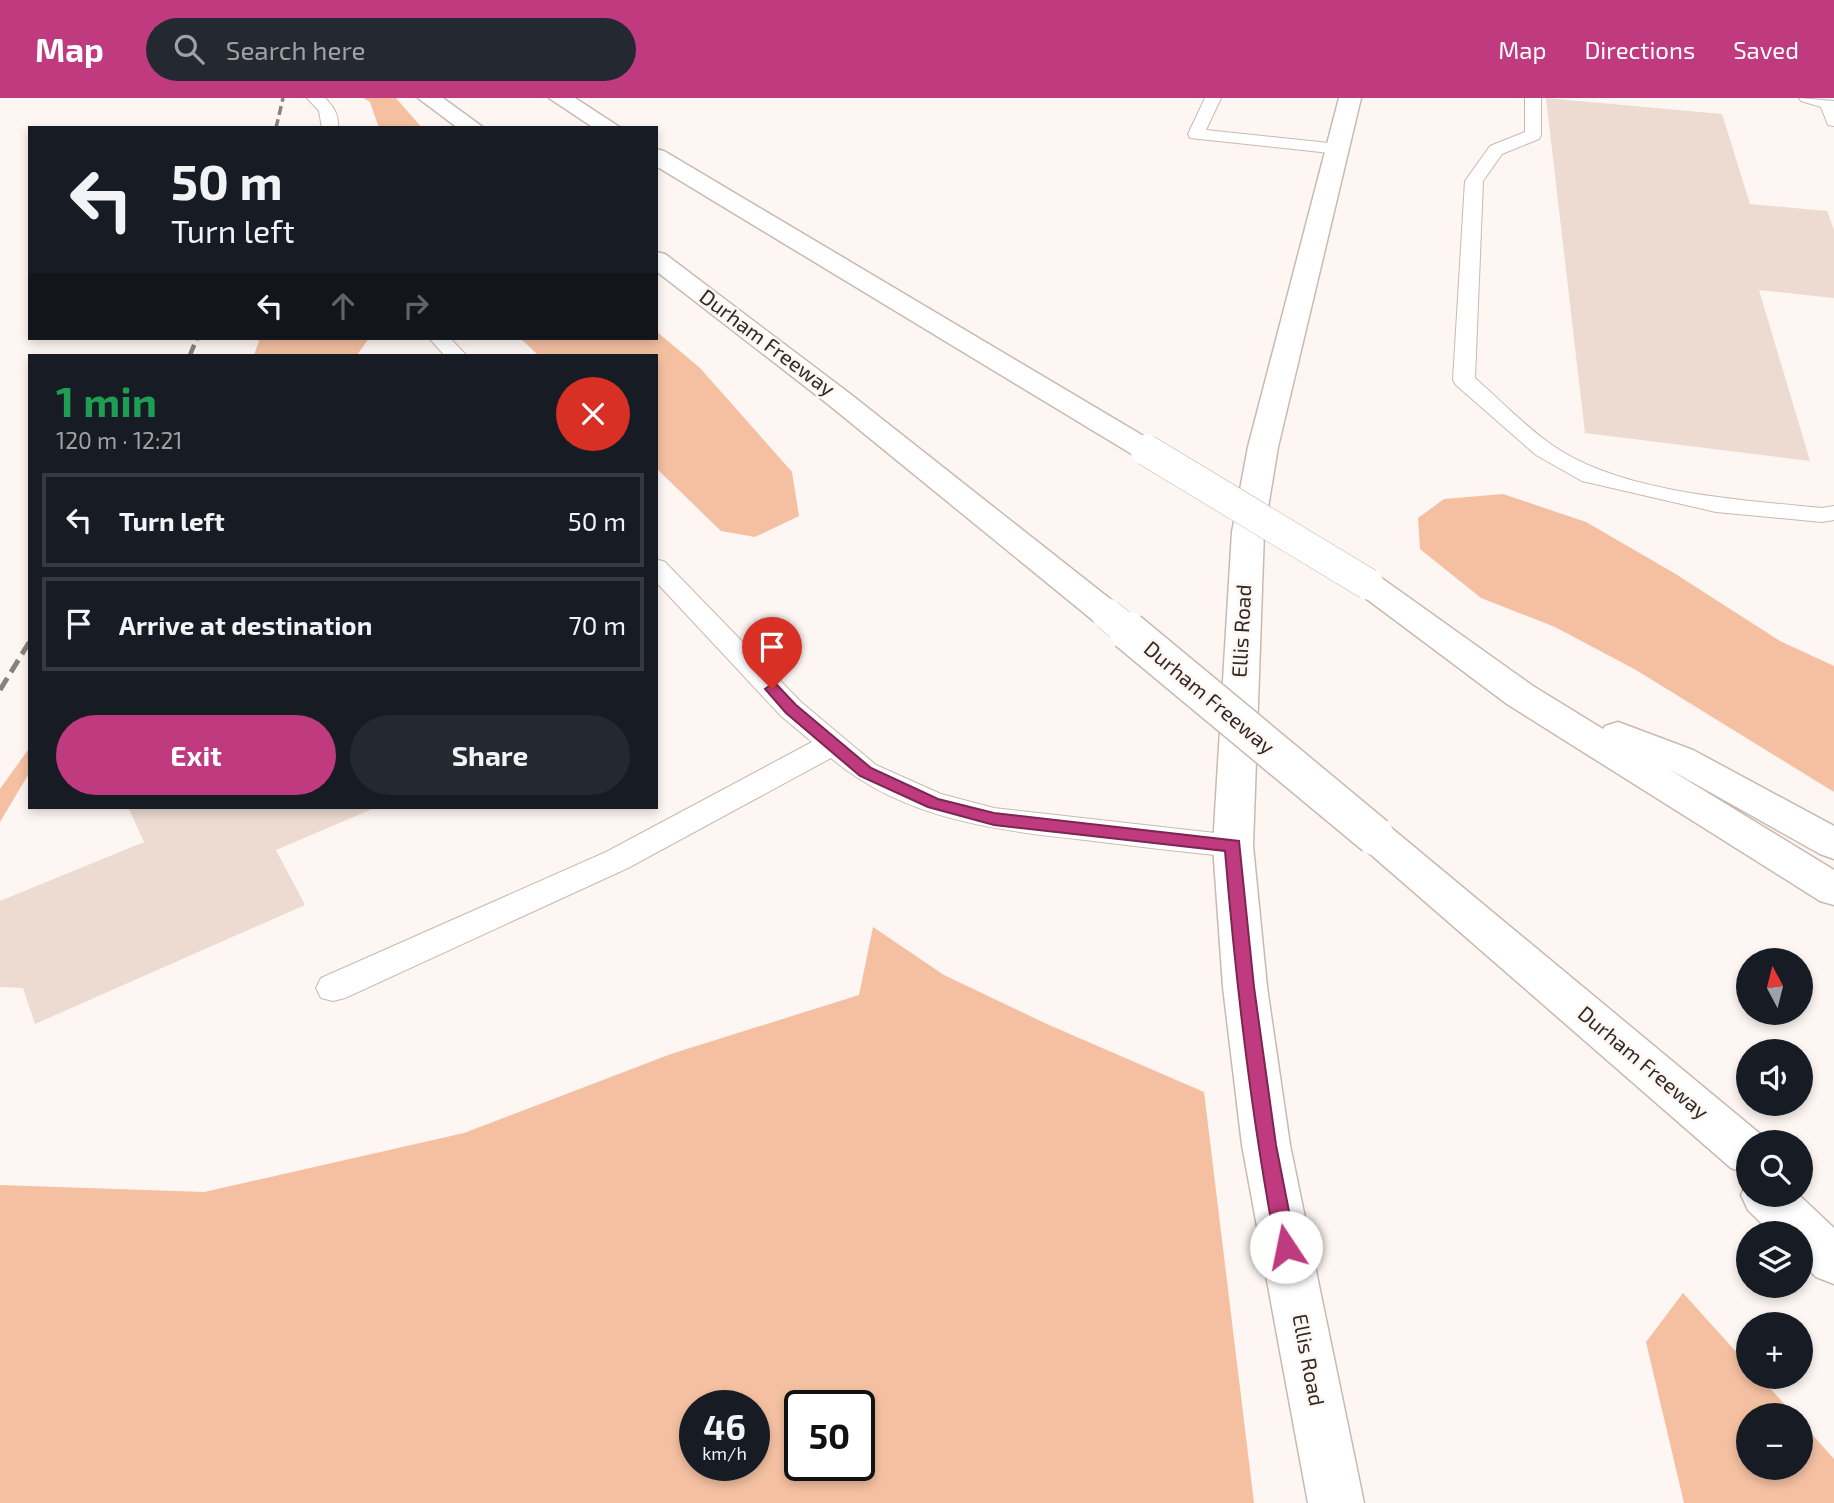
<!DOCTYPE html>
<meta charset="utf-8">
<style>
:root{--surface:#171b24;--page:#242831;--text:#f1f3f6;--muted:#9ea1a6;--line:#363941;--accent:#bf3a7e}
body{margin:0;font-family:"Exo 2",sans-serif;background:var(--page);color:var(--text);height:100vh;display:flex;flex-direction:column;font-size:26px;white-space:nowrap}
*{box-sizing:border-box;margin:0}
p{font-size:23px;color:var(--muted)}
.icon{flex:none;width:38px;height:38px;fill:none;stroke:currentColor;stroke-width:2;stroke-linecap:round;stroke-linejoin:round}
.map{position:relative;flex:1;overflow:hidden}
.drawer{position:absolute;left:28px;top:256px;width:630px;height:455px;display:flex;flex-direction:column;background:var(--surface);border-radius:0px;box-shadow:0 4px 10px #0003}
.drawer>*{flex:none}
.top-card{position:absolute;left:28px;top:28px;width:630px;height:214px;border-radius:0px;box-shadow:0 4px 10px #0003;background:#171b24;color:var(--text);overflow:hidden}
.needle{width:46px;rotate:353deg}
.controls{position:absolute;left:1736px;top:850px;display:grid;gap:14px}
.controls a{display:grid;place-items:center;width:77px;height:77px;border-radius:50%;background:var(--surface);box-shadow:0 4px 10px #0003;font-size:35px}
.speed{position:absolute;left:679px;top:1292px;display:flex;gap:14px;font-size:35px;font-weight:700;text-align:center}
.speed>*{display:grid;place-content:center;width:91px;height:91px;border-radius:50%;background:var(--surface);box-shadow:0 4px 10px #0003;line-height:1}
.speed small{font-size:18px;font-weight:400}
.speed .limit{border:4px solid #111;border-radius:10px;background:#fff;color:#111}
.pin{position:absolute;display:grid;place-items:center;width:60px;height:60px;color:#fff;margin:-72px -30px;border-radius:50% 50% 50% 0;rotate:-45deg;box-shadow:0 0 7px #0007}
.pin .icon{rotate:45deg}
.me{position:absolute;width:77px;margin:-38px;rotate:349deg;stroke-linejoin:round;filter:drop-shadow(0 0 5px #0008)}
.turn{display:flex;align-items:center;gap:24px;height:147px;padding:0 28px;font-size:32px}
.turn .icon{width:91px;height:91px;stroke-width:2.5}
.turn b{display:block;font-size:49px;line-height:60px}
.lanes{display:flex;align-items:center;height:66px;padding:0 28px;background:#0003;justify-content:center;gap:35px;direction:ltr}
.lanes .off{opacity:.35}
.round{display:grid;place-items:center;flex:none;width:74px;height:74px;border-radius:37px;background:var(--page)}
.overview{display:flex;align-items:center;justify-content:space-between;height:119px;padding:0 28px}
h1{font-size:42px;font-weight:700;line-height:52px;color:#1e9e55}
.action{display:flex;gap:14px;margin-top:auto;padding:14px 28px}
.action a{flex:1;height:80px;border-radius:42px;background:var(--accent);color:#fff;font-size:28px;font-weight:700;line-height:80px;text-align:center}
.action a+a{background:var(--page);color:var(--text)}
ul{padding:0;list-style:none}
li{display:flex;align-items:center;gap:21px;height:94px;margin:0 14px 10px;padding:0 14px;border:4px solid var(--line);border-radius:0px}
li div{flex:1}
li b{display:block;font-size:26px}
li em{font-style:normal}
header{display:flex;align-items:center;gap:42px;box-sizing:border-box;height:98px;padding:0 35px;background:var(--accent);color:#fff}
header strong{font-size:33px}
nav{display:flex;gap:38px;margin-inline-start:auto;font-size:24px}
.search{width:490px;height:63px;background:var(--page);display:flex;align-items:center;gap:18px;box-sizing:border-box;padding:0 24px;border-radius:38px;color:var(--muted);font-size:26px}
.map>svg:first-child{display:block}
.green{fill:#f4c0a1;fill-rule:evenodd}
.building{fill:#eddbd1}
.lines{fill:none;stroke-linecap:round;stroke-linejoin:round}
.service-casing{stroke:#cab9af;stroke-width:2}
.secondary-casing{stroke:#cab9af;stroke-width:3}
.motorway-casing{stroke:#cab9af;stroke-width:3}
.service{fill:#fff;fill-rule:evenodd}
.secondary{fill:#fff;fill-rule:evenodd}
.motorway{fill:#fff;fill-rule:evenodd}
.rail-far2{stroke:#88817d;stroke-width:3.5;stroke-dasharray:9 4.5;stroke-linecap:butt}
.rail-far1{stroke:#88817d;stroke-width:4.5;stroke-dasharray:11 5;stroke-linecap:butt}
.rail{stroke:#88817d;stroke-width:5;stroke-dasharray:14 7;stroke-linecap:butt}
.motorway-bridge-far1-casing{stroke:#cab9af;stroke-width:32;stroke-linecap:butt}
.motorway-bridge-casing{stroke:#cab9af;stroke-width:41;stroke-linecap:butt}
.motorway-bridge-far1{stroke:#fff;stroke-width:31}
.motorway-bridge{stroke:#fff;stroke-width:38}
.route{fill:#bf3a7e;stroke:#7c2652;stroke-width:2}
.labels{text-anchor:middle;stroke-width:5;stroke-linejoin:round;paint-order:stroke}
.street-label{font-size:21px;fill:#302925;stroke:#fdf6f2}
</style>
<header>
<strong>Map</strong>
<div class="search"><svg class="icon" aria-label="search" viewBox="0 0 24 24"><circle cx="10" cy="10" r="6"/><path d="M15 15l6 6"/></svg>Search here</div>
<nav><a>Map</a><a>Directions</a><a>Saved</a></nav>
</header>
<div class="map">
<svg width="1834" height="1405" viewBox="0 0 1834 1405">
<rect width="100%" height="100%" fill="#fdf6f2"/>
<path class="green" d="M363,0h33l26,30h-43l-9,-26z
M656,233l44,37 92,104 7,44 -44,21 -34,-6 -65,-63v-113h-118l-18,-17h136z
M260,240h107v3l-10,14h-103z
M1503,396l83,28 88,51 106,68 54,25v126l-198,-122 -81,-43 -74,-29 -61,-49 -2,-31 26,-19z
M30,649l-2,28 -28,47v-33z
M873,829l71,48 105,50 155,67 50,411h-1254v-318l204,7 260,-59 207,-79 188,-59zM695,1307h59v60h-59zM859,1307v60h-59v-60z
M1683,1195l65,72v12h12l35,39h-47v52h53v-46l33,37v44h-150l-38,-161z"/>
<path class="building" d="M1546,0l176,16 28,90 77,7 7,19v68l-75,-8 51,171 -225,-28z
M128,709h249l-101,43 29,55 -270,119 -12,-36 -23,-1v-86l144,-59z"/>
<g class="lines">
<defs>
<path id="service" d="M307,0h18c9,9 14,17 13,30h-16l-3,-17z
M1205,0h16l-15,32 133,14 9,5 -9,5 -149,-16 -2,-4z
M1525,0h16v37l-2,4 -37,15 -19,27 -8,197c25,22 50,48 77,67 68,48 189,55 270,63l12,-2v14l-12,2 -106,-10 -134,-31 -46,-26 -80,-70 -3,-5 12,-199 25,-35 35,-14z
M1799,0l35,3v25l-6,-1 -7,-18 -20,-6z
M429,240h21l16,17h-22z
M656,461l9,3 136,140 75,63 65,29 53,14 239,27 11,3 4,8 -4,8 -11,3c-49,-5 -99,-11 -148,-17 -91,-10 -182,-21 -254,-82l-203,110 -283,130 -12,3 -12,-3 -5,-10 5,-10 285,-126 206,-110 -31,-26 -125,-134z"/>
<path id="secondary" d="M1339,0h22l-83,349 -14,85 -11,314 14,141 23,158 74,358h-56l-66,-358 -19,-158 -10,-141 19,-314 16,-85z"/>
<path id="motorway" d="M418,0h25l41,30h-26z
M549,0h26l46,30h-27z
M656,51l8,2 493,293 4,6 -4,6 -11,3 -11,-3 -479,-290z
M656,154l9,2 184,139 270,213 5,8 -5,8 -12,3 -12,-3 -266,-217 -173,-134z
M1368,476l12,3 153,109 70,43 2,-3 13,-4 75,28 141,76v33l-14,-5 -153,-86 167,102v35l-14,-4 -313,-197 -151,-113 -5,-7 5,-7z
M1375,724l14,4 376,312 2,5h-19v31l-17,-6 -370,-322 -6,-10 6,-10z
M1748,1082v15h51l35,33v56l-18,-7 -15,-15v-28h-29l-24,-24 -7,-15z"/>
</defs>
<use href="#service" class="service-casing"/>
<use href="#secondary" class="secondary-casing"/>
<use href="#motorway" class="motorway-casing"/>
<use href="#service" class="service"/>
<use href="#secondary" class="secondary"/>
<use href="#motorway" class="motorway"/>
<path class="rail-far2" d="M276,30l7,-30"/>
<path class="rail-far1" d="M190,257l7,-17"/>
<path class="rail" d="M0,592l30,-49"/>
<defs>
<path id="motorway-bridge-far1" d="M1146,352l222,134
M1107,516l23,19"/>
<path id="motorway-bridge" d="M1128,533l247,205"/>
</defs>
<use href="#motorway-bridge-far1" class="motorway-bridge-far1-casing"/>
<use href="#motorway-bridge" class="motorway-bridge-casing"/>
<use href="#motorway-bridge-far1" class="motorway-bridge-far1"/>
<use href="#motorway-bridge" class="motorway-bridge"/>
</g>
<path class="route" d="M772,586l5,1 19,20 75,63 67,31 56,14 245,28 15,146 22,158 20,102 -3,7 -7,3 -7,-3 -3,-7c-25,-131 -40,-263 -51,-396l-231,-26 -66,-18 -68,-31 -74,-63 -21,-24z"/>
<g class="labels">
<g class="street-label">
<text transform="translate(767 245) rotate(37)" y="7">Durham Freeway</text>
<text transform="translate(1242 533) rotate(-87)" y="7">Ellis Road</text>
<text transform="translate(1209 600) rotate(40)" y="7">Durham Freeway</text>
<text transform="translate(1643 965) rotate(40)" y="7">Durham Freeway</text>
<text transform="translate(1308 1262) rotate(79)" y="7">Ellis Road</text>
</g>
</g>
</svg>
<div class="controls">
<a><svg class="needle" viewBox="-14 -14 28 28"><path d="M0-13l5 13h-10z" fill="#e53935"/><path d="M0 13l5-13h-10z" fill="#9ea1a6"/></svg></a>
<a><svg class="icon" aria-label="sound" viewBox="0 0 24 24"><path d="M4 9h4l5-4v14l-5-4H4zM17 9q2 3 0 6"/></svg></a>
<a><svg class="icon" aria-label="search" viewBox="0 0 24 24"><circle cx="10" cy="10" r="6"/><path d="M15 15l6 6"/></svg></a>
<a><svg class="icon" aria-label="layers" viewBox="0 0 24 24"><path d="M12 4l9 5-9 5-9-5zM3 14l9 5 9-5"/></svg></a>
<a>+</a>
<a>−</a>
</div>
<div class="speed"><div>46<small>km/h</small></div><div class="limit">50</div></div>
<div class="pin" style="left:772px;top:591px;background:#d93025"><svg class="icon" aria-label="arrive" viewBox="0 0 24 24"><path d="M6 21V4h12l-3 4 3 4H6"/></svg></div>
<svg class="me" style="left:1286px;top:1149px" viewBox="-20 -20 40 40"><circle r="19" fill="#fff"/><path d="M0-13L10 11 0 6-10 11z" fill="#bf3a7e"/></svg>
<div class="top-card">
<div class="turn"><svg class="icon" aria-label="left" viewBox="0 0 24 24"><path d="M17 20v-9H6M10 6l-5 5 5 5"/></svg><div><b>50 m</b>Turn left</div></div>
<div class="lanes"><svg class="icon" aria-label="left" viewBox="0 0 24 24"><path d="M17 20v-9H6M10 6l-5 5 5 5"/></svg><svg class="icon off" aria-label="ahead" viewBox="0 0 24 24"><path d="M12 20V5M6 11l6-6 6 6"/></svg><svg class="icon off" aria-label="right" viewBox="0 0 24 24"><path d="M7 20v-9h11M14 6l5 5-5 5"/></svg></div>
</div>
<section class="drawer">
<div class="overview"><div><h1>1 min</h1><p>120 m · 12:21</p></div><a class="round" style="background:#d93025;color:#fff"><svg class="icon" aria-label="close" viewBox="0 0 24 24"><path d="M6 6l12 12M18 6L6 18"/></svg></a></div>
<ul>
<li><svg class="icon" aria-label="left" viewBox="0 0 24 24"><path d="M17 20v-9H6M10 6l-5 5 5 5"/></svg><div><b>Turn left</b></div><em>50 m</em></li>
<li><svg class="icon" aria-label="arrive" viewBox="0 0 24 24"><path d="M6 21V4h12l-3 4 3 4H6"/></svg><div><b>Arrive at destination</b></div><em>70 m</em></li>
</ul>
<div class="action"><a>Exit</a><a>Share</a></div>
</section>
</div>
